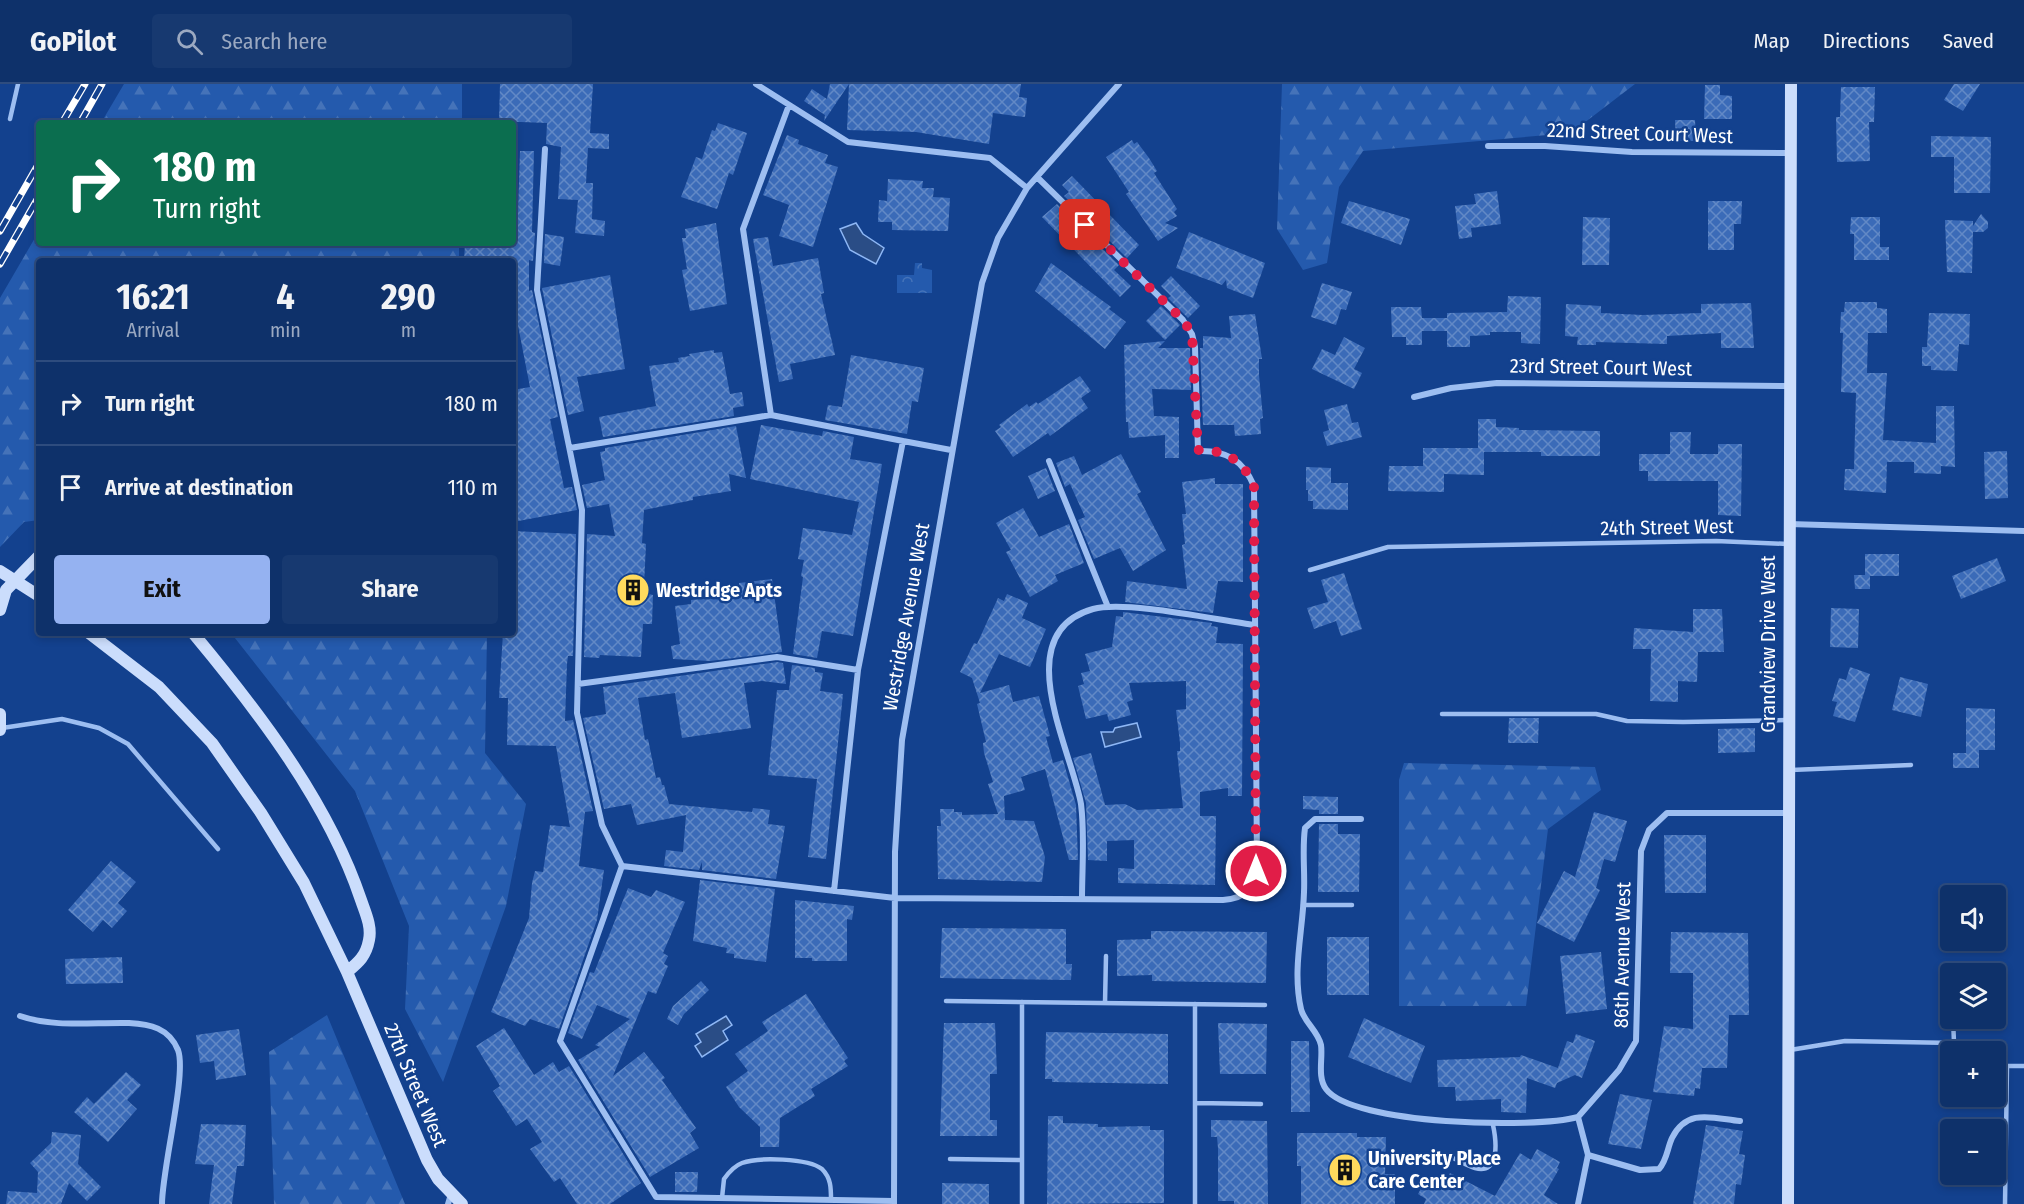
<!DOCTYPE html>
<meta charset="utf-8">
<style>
:root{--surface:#0e316a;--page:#173970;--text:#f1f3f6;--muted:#9ba9c1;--line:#2e4c7e;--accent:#95b2f1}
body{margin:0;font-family:"Fira Sans Condensed",sans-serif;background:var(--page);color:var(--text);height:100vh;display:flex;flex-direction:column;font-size:22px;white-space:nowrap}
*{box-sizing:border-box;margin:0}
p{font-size:20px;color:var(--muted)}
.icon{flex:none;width:33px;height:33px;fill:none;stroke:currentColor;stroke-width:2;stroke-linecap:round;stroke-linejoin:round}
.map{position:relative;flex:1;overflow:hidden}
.drawer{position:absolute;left:36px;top:174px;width:480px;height:378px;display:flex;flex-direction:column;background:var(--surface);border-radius:6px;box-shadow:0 3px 9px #0003,0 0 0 2px var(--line)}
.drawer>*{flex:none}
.top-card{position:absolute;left:36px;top:36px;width:480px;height:126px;border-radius:6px;box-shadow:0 3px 9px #0003,0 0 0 2px var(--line);background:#0b6e4f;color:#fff;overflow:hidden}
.tools{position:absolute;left:1940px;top:801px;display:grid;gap:12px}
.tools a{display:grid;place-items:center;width:66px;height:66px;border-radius:6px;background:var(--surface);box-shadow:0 3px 9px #0003,0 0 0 2px var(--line);font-size:30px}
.pin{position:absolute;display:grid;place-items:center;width:51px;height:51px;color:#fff;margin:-26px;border-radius:12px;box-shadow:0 3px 9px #0006}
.me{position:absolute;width:66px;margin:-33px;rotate:0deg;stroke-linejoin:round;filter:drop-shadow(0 0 4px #0008)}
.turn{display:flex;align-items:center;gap:21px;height:126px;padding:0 18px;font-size:27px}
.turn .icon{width:78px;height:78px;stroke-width:2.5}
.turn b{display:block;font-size:42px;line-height:51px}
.eta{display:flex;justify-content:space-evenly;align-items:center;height:102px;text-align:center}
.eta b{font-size:36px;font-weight:700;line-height:42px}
.primary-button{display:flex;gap:12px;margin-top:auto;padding:12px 18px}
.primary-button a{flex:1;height:69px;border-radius:6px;background:var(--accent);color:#111;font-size:24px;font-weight:700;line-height:69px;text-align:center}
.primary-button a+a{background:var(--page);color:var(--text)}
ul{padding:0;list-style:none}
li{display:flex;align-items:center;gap:18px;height:84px;padding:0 18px;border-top:2px solid var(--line)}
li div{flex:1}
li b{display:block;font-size:22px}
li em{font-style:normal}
header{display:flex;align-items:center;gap:36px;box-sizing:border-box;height:84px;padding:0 30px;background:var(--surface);border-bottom:2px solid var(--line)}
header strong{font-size:28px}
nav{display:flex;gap:33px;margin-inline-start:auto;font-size:21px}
.search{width:420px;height:54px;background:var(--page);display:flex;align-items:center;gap:15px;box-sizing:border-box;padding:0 21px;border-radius:6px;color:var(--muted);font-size:22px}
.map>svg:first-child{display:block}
.forest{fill:url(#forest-firs)}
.park{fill:url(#park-crowns)}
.water{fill:#2a4d86;stroke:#8eb7f5;stroke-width:1.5}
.building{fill:url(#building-cross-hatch)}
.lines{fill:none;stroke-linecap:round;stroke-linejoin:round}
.lane{stroke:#9dbef1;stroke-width:4.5}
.street{stroke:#9dbef1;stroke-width:6}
.secondary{stroke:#cbddfc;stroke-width:12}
.rail-casing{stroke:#fff;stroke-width:7}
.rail{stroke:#13418e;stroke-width:4.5;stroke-dasharray:14;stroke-linecap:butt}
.secondary-bridge{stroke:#cbddfc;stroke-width:12}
.route{stroke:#e11d48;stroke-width:10;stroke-dasharray:0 18}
.labels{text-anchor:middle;stroke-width:5;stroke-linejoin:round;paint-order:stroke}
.street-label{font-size:20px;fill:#fff;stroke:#13418e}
.poi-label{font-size:20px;font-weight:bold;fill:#fff;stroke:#13418e;text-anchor:start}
</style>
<header>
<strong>GoPilot</strong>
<div class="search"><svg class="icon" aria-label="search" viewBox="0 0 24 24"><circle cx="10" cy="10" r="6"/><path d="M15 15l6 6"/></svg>Search here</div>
<nav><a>Map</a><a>Directions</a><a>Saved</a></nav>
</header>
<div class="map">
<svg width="2024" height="1120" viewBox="0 0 2024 1120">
<defs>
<pattern id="forest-firs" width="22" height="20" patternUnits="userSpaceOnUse" patternTransform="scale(1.5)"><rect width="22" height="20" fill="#245aad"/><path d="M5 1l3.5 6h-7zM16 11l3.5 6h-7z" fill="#4573b9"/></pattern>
<pattern id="park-crowns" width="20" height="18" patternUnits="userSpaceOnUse" patternTransform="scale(1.5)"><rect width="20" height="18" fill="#245aad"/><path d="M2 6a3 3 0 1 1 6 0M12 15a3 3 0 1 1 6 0" fill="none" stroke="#4573b9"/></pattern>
<pattern id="building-cross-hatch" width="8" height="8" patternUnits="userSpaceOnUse" patternTransform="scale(1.5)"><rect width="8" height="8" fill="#3b6bb8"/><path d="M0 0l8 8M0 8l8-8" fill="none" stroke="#6289c6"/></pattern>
</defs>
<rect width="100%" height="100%" fill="#13418e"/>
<path class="forest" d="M124,0h338v39h-361z
M1282,0h353l-64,49 -208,18 -24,36 -12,76 -24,7 -26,-41z
M39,147v12h420v18h-420v259l-15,2 -24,25v-249z
M231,549h256l-2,120 41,51 -20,102 -63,176 -38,-73 4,-83 -54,-135z
M1404,679l191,4 6,23 -53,39 -22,177h-127v-226z
M327,931l78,189h-131l-5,-152z"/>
<path class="park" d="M915,179h7v5l10,2v23h-35v-18h17z"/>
<path class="water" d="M856,139l7,11 21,14 -8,16 -26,-14 -10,-21z
M1137,639l4,14 -36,10 -4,-15h12l2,-4z
M726,932l6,9 -9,6 5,9 -26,17 -7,-11 6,-4 -5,-8z"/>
<path class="building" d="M500,0h93l-3,49 19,1v15l-21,-1 -2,35h7l-1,36 13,2 -1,15 -29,-3 3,-33 -20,-1 3,-52 -15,-3 1,-21 -48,-2z
M830,0h19l-25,37 1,-6 -21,-14 8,-12 15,10z
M849,0h172l-2,13 8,1 -2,19 -32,-4 -4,31 -73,-12 -69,-2z
M1954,0h26l-17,27 -19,-11z
M1705,1h15v10l12,1v23h-28z
M1841,3h34l-1,35h-5l1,39 -33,1 -1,-45h4z
M1675,36h20l1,21h-20z
M718,39l29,10 -14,42 -4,-2 -12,36 -36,-12 15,-40 6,2 10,-29 3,1z
M787,51l12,5 -1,4 30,11 -3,8 13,4 -25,80 -34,-11 10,-31 -26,-10z
M1931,52l60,1 -1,56h-36v-36h-23z
M1132,56l2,4 3,-2 12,16 8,13 -3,2 23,36 -3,3 3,4 -12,7 13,5 -20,13 -32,-47 3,-2 -23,-35z
M520,67h14l-2,81 3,1 -2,28 -4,-1v31l3,-1 26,127 -8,2 14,69 8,-1 5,23 -64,12v-132l17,-3 -17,-87 3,-39h-52l1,-18h52z
M1072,92l67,69 -12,13 -63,-62 5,-4 -7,-7z
M888,95l35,2 -1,7h12l-1,9 17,1 -2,33 -56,-1v-8h-14l1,-22 8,1z
M1497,107l4,33 -30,4 1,9 -13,2 -4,-33 21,-2 -2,-10z
M1349,117l61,18 -9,26 -60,-22z
M1708,117h34l-1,23h-7v26h-26z
M1057,120l62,61 -5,5 17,16 -11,11 -78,-80z
M1981,130l7,8v6l-5,4h-10l-1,41 -25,-1 -2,-52 28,1v5z
M1583,133l27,1 -1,47h-27z
M1851,133h29v30h9v13h-35v-26h-4z
M716,139l11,81 -37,7 -8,-41 5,-1 -5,-31h4l-1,-9z
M1189,148l76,31 -12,35 -26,-10 -1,-8 -4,5 -46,-17z
M545,150l19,3 -4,29 -16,-3z
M768,153l5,29 45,-8 6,35 -3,1 14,61 -45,9 3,15 -14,3 -26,-143z
M1051,179l60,44 -2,2 17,13 -21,27 -70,-58z
M610,191l15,94 -48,8 7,34 -16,4 -26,-127z
M1171,192l29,30 -12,12 -20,-20 3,-2 -10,-10z
M1322,199l30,9 -6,18 -5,-1 -5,16 -25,-8z
M1508,212l33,1 -1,47 -19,-1v-11h-31v3l-20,1v11h-23v-16h-25v14h-16v-8h-14l-1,-30h30l1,11h25v-5l60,-1z
M1845,218h32v6l10,1v24h-19l-1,40h20l-4,67 53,3v-37h18l1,61 -14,-1v8l-27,-1v-11h-27l-1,31 -42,-3 1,-21h9l2,-76 -15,-1 2,-59h-3l1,-21h3z
M1751,219l3,45h-33v-15l-54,3v8l-71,-2v3h-19l1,-8 -13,-1 1,-32 35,2v7l42,2 58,-2v-9z
M1161,222l19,19 -15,15 -19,-19z
M1929,229l41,1 -1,31 -10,-1 -2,27 -26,-1v-4h-9v-19h5z
M1255,230l7,45h-3v16l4,43 -3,1 1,15 -26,2 -1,-11h-31l-3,-77h3v-12l28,2 -2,-22z
M1344,253l21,11 -11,21 8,4 -8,16 -42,-20 10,-20 13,6z
M1165,257l-7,7h32l1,42 -39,-1 2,27 25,1v41h-14v-23l-36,3 -1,-16h-2l-2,-77z
M714,266v3l8,-1 8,42 12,-2 2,14 -11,2 1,8 -131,21 -4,-20 57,-11 -7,-40 30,-4 -1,-4 12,-2 -1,-2z
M851,271l73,13 -6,34 -6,-1 -5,33 -82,-14 3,-15 14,2z
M1080,292l11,15 -10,7 7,10 -38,28 -2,-3 -35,24 -18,-26 6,-4 -2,-2 28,-21 2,3 7,-5 2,2z
M1347,320l5,19 6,-1 4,15 -35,9 -4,-14 6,-2 -5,-20z
M1478,335h18v8l23,1v2l81,1v25h-59v-4h-57v23l-40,-1v18l-56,-1 1,-25h34v-18h55z
M761,341l61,11 1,-5 31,6 -4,22 32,5 -29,172 -31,-5 -5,27 -24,-4 10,-77 -2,-1 3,-16 -6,-1 5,-31 49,7 7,-33 -109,-23z
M736,342l10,52 -17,-4 2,17 -38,6v3l-49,10 -2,33 4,1 -2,41h5v9l4,1 -1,29h-9l-2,33 -41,-2 -1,3 -15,-1 3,-123 28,2 -6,-32 -22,4 -5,-23 23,-5 -5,-28 5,-1v-3z
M1670,348h21l-1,22h28v-10h24l-1,72 -23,-1v-34h-70v-10h-9v-17h31z
M2007,367l1,47 -23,1 -1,-47z
M1121,370l20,38 -4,2 29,56 -33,21 -13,-23 -26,11 -16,-39 7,-3 -15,-33 -5,3 -9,-24 18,-7 8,19z
M1306,383l25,1v15h17v27l-35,-1v-8h-5v-11h-2z
M1046,384l9,23 -17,8 -10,-23z
M1215,394v6h28v98l-25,-1 -5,32 -88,-11 2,-21 60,8 -5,-44 3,-1 -3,-30h4l-4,-32z
M1023,424l16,29 30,-13 15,39 -29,12 3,6 -28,16 -24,-45 5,-2 -15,-27z
M513,447l63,3 -3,122h-5l-1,8 -2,57 8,-1 20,91 -8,1 -6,54 25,4 -7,50 -38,109 -29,-10 -5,7 -34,-14 38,-94 3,-35 3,-12 8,1 7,-47 20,2 -14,-81 -49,-1 1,-47h-9l4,-65h10z
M1865,470h34v22h-29v13h-15l-1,-14h11z
M1997,474l9,23 -45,18 -9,-23z
M1344,489l18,56 -21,7 -5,-15 -22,8 -7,-21 21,-6 -7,-22z
M772,495l10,73 -72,9 -37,-2 -2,-13 9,-2 -5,-38 16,-2v-4l40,-5 -1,-6 9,-2v-4z
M1007,510l21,9 -6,15 24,11 -16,38 -31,-13 -19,39 29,-8 4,17 26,-6 11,40 -4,1 7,26 10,-3 13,45 2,55h-9l-24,-91 -24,8 4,13 -21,6 1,24 29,1 11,36 -3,25 -104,-3 -1,-53h4l-1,-17h14v3h8v3l36,-1 -10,-30 5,-2 -9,-29 -1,-10 3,-1 -9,-38 3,-1 -8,-25 -12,-6 14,-29 3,1 21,-46 6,3z
M1831,524l28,1 -1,39 -28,-1z
M1693,525h29l2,43h-26l-1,30 -19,-1v21l-28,-1 1,-52h-18l1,-21 59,4z
M1123,528l89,11 -1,3 7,1 -2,16 27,1 -1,152h-14v-8l-28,4v24h16l-1,69 -97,-2v-15l16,1v-29l-27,1v20l-19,-1 -2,-57 -13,-45 18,-5 14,52 20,-1 12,6 46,-2 -6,-57h3v-8l-4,-33 10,-1v-28l-57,2 4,17 -6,2 4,13 -22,6 -2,-7 -21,5 -8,-33 6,-2 -3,-11 9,-2 -5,-17 27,-7 4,-31 7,1z
M777,578l6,1 3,21 -24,-3 -18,2 7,45 -69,10 -7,-45 -37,5 7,42 3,-1 8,39 4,-1 2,8h2l5,19 83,8 1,-4 17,2 -2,14 17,2 -9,53 -74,-9v-8l-3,8 -35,-4 2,-16 17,2 3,-37 -49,10 -6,-21 -27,5 -21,-91 23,-4 -3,-27z
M792,581l23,3v4l8,1 -3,18 23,3 -17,165 -18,-2 9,-78 -49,-4 9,-85h12z
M1850,583l20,7 -15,48 -22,-6 4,-14 -5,-1 7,-23 7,2z
M1900,593l28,7 -7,33 -29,-7z
M1966,624l29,1v41h-16v18h-26v-15h13z
M1509,634h30l-1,25h-30z
M1755,644v24l-37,1v-24z
M1303,712l35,1v17h-19v-4l-16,-1z
M1594,728l33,9 -12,41 -11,-3 -8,29 4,2 -26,52 -37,-19 27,-52 11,6z
M1319,740h19v10h22l-1,58h-41z
M1664,751h42v58h-41z
M111,777l25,21 -18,21 9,8 -15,17 -9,-8 -10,12 -25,-22z
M700,796l75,9 -9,73 -32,-4v-4l-8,-1 1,-5 -34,-7z
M628,804l23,9 5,-7 29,12 -22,51 5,3 -4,8 4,2 -12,28 -8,-3 -35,85 31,-24 21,26 -3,2 34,48 -6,5 9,15 -49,29 -72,-117 22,-13 -5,-2 35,-26 -33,-14 -15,34 -14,-6 22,-61 4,1z
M795,816l59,6 -2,14 -5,-1v42h-35v-3h-17z
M942,844l124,1v35h6l-1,16 -131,-2z
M1151,847l116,1 -1,51 -114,-2v-6l-35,1v-36l34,-1z
M1671,848l77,1 1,82h-20l-2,53h-25l-2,21 -5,-1 -1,8 -41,-4 11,-66 29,3v-56h-23z
M1327,853h42v58h-42z
M1601,868l6,57 -41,5 -6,-58z
M122,873l1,26 -57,1 -1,-25z
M701,897l8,9 -25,24 -6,11 -11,-6 6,-13z
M806,910l42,64 -4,3 4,5 -37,23 4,7 -35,22 -1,29h-19v-20l-21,-20 -13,-20 22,-16 -13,-17 33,-23 -6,-9z
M1364,934l61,28 -14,37 -63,-26z
M944,939h51l2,51h-7v46h7v16h-57z
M1218,939l49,1 -1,50h-46z
M504,944l30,47 19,-13 6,10 10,-6 72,117 -31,21h-33l-17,-26 -6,4 -24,-33 12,-7 -15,-23 -11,7 -23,-35 7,-5 -24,-40z
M239,945l7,46 -30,5 -2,-19 -14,2 -4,-28z
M1046,948l122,2v50l-116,-2v-3h-7z
M1576,950l19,7 -13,37 -7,-3 -18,8 -2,5 -28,-10 -1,35 -25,-1v-13l-45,2 -1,-14h-17l-1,-27 83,-3 1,-2 37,13 9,-27 6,2z
M1291,957h18l1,71h-19z
M126,988l15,13 -14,15 10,9 -29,33 -34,-30 13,-15 7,7z
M1620,1010l32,6 -11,49 -33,-5z
M1048,1032h15v7l35,1v3l52,-1v4h14v73l-117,1z
M1211,1036l56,1 1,83h-34v-3h-16v-53l-1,-11h-6z
M201,1040l45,1 -2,41h-7l-5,38h-23l5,-39 -19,-1z
M1706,1041l37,6 -4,23 6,1 -4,30 -5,-1 -2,20h-41z
M52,1048l29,3 -3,29 23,23 -14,14 -18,-18 -8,21h-55l2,-13 29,2 1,-21 -8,-9 21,-20z
M1297,1049h60v4h29l-1,37h10v30h-94v-38h-4z
M1537,1065l23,13 -3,6 2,1 -15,26 14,9h-134l2,-5 -8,-5 10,-18 17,8 5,-11 45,23 25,-43 11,7z
M675,1088h23l-1,20h-22z
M942,1099l47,1v20h-47z"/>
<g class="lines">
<path class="lane" d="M10,35l8,-35
M1310,486l78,-23 328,-6 72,3
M1442,630h154l31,7 56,1 104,-2
M2,644l60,-9 37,9 29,16 90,105
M1791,686l120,-5
M1303,821h49
M946,917l319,4
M1022,918v202
M1105,919l1,-47
M1195,920v200
M1953,934l1,25
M1790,966l55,-9 109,2 19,9
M1995,977l12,5h17
M1195,1019l66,1
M1453,1074c7,3 14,8 22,10 26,7 21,-29 18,-43
M950,1075l72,1
M722,1114l2,-19c5,-7 10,-13 18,-16 16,-6 66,-5 80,6 9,9 9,19 9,31
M2005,1120l2,-138"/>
<path class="street" d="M756,0l92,58 142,16 37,30
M1488,62h57l87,6 159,1
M545,65l-8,141 45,220 -5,203 25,112 20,41 -62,175 96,156 238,4
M1414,313l37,-9 46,-5 292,3
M771,331l-28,-186 46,-124
M903,357l48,9
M570,364l201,-33 132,26 -45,229 -24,221
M1049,377l59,146
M1789,440l235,7
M578,600l199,-27 81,13
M1361,735h-46l-10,9c-3,21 0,43 -1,64 -1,39 -12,78 -3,117 3,13 17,22 20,36 2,13 -4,32 5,44 26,36 210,40 252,28
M622,782l273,32 328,2c24,-2 32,-12 34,-36l-3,-378c-11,-26 -28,-36 -56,-35l-3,-104 -3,-13 -9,-14 -146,-143
M1082,815c0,-31 3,-64 -1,-95 -9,-53 -74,-171 12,-195 33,-9 124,11 162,16
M20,932c35,12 73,6 109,7 21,1 40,5 49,27 9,24 -16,119 -16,154
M1578,1033l41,-47 17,-29 5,-190 8,-21 18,-17h120
M1578,1033l10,38 -10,49
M1588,1071l52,15 19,-1c8,-9 8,-20 13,-31 15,-30 40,-20 68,-17
M448,1120l3,-10
M894,1120l1,-352 7,-112 80,-457 16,-45 29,-50 92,-104"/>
<path class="secondary" d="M0,526l6,-20 33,-34
M89,549l70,54 53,56 49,70 43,70 43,89 80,188 11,19 24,25
M193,549c65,78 135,169 168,267 4,12 11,26 8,40 -3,16 -10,22 -22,32
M0,630v16
M1788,1120l3,-1120"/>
<defs>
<path id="rail" d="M62,39l23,-39
M80,39l22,-39
M0,147l39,-68
M0,180l39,-68"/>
</defs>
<use href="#rail" class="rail-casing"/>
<use href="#rail" class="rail"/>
<path class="secondary-bridge" d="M0,487l39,25"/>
</g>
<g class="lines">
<path class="route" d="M1085,141l98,95 9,14 6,116c28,0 45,10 56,36l2,385"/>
</g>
<defs>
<symbol id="building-disc" viewBox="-11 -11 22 22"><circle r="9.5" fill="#ffda5d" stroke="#13418e"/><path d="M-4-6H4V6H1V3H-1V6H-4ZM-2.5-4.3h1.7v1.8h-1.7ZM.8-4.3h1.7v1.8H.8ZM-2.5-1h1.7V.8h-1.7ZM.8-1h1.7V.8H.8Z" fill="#111"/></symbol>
</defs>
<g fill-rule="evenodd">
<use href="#building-disc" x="614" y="487" width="38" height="38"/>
<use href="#building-disc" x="1326" y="1067" width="38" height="38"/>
</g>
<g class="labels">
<g class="street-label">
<text transform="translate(1640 49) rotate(2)" y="7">22nd Street Court West</text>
<text transform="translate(1601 283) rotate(1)" y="7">23rd Street Court West</text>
<text transform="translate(1667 443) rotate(-1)" y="7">24th Street West</text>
<text transform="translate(906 533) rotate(-80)" y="7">Westridge Avenue West</text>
<text transform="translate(1768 560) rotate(-90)" y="7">Grandview Drive West</text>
<text transform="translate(1622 871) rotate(-89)" y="7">86th Avenue West</text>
<text transform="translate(416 1001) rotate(67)" y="7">27th Street West</text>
</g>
<g class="poi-label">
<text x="656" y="513">Westridge Apts</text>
<text x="1368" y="1081">University Place<tspan x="1368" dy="23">Care Center</tspan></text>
</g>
</g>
</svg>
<div class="tools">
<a><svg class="icon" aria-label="sound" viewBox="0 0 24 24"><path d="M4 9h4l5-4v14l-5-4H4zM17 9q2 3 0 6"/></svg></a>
<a><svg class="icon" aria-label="layers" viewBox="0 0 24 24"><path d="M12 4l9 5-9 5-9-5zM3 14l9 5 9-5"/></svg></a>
<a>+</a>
<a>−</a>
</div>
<div class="pin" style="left:1085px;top:141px;background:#d93025"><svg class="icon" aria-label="arrive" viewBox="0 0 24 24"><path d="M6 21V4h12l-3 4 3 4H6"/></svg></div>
<svg class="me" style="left:1256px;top:787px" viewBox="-20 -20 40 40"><circle r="17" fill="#e11d48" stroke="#fff" stroke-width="3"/><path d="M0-11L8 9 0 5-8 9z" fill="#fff"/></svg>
<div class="top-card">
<div class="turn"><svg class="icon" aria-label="right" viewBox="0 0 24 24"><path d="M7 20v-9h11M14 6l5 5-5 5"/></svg><div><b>180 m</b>Turn right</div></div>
</div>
<section class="drawer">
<div class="eta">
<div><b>16:21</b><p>Arrival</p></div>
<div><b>4</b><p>min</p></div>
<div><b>290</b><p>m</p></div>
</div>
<ul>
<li><svg class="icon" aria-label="right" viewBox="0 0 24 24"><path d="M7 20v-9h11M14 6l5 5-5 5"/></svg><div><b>Turn right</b></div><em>180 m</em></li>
<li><svg class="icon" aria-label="arrive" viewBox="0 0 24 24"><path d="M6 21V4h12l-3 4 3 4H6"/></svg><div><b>Arrive at destination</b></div><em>110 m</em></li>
</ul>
<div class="primary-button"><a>Exit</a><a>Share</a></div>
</section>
</div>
